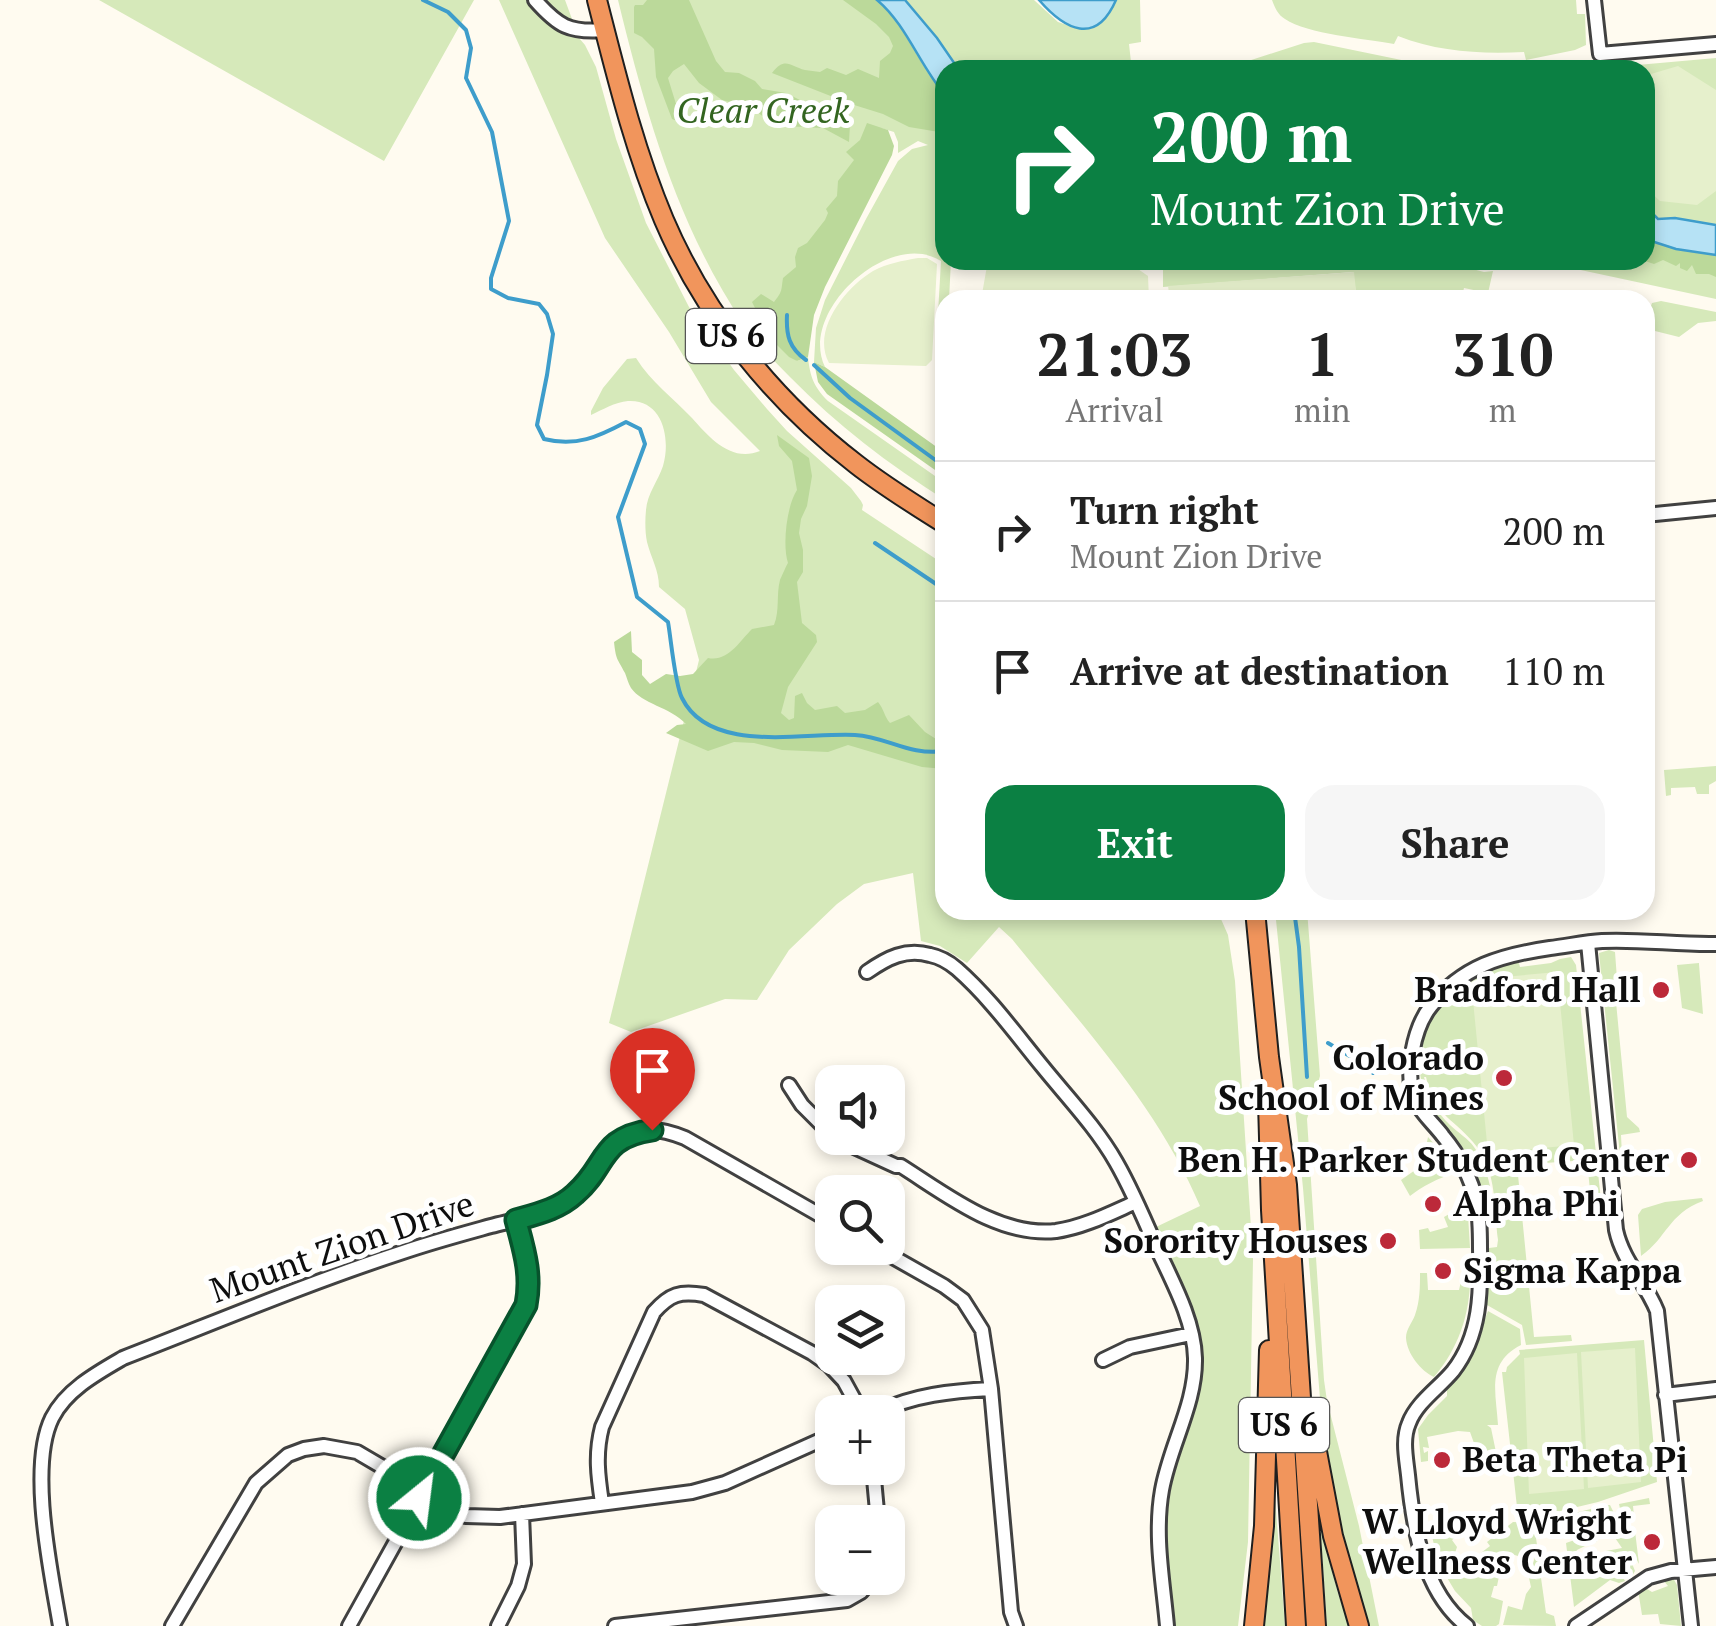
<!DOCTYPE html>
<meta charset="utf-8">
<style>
:root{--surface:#fff;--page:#f6f6f6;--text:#222;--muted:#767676;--line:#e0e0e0;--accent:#0b8043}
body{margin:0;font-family:"PT Serif",serif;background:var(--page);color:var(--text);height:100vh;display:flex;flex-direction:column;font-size:38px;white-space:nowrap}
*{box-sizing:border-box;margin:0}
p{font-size:32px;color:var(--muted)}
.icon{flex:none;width:55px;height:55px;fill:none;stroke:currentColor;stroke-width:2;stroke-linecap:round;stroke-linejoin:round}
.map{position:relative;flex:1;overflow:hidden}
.details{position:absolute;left:935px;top:290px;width:720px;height:630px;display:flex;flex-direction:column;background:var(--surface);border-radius:30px;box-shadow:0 5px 15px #0003}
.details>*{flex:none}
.banner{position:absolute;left:935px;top:60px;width:720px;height:210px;border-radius:30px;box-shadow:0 5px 15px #0003;background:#0b8043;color:#fff;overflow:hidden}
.fabs{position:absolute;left:815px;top:1065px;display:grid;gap:20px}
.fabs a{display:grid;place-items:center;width:90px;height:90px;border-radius:20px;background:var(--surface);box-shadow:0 5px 15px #0003;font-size:50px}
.pin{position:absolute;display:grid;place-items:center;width:85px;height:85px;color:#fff;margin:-102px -42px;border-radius:50% 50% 50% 0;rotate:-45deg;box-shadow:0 0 10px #0007}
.pin .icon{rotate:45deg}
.me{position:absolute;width:110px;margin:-55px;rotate:29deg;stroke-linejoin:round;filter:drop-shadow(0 0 8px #0008)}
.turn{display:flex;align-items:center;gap:35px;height:210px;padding:0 50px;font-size:45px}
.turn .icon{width:130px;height:130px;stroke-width:2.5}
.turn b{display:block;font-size:70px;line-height:85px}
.eta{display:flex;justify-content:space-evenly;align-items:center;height:170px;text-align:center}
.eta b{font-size:60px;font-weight:800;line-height:70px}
.action{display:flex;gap:20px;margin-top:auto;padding:20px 50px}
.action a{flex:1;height:115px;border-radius:30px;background:var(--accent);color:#fff;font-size:40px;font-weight:800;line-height:115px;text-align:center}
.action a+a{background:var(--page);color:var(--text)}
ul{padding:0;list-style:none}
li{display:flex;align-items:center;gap:30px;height:140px;padding:0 50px;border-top:2px solid var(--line)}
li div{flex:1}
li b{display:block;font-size:38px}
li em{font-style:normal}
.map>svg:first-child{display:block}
.green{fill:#d6e9ba}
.forest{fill:#bbd99a}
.pitch{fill:#e6f0cc}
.water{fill:#b6e2f5;stroke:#3e9dcb;stroke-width:2.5}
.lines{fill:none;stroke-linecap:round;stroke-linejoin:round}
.stream{stroke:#3e9dcb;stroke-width:4}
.minor-casing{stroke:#414141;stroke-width:18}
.highway-casing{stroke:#1f1f1f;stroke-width:22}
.minor{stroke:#fff;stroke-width:12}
.highway{stroke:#f1955c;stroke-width:18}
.route-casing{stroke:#07532c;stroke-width:25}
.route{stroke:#0b8043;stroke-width:18}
.poi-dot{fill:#bc293a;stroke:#fff;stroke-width:4}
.labels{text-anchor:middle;stroke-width:10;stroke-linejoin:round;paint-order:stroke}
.shield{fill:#fff;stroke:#565656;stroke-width:2.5}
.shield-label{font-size:32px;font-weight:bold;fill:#0e0e0e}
.park-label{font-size:35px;font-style:italic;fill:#336520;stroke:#fff}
.poi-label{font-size:35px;font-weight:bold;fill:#0e0e0e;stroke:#fff;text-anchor:end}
.street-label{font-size:35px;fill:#0e0e0e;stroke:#fff}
</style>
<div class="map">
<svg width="1716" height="1626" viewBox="0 0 1716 1626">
<rect width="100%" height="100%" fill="#fffbf0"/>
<path class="green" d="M99,0h375l-90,161z
M499,0h66l14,38 6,7 11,22 20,72 30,84 43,84 45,63 33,39 20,22 64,57 10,13 2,4 -1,5 77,51 6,-15v364h272l11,25 7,46 18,278 -5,283 -10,84h-64c-4,-40 -14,-84 -8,-124 9,-57 39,-106 32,-166 -4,-35 -28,-77 -42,-109l44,-21c-43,-101 -120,-183 -188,-267l-13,-12 -32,36 -27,-17 -19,-5 -8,-68 -49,11 -27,20 -48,46 -32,50 -32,-1 -94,33 -22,-9 90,-363 -14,-51 -26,-22c0,-17 -8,-29 -12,-45 -2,-10 -2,-22 -1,-32 1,-16 12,-29 17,-44 8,-27 0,-67 -35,-65 -13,1 -26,9 -37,14v-4l12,-23 24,-29 9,-1c15,24 37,40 56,60 17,19 39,45 68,33l-49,-49 -42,-70 -64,-94z
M618,0h416l24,22 21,7 30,-14 7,-15h24l1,42 -12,2 2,18 10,-1 2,9h-198v140l-2,1 -1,15 3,4v30h6l-2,40h-4v46h-5l1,-14 -4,-1 4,-70c-52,-33 -143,51 -116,106l-11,-5 2,-34 9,-28 41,-81 32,-58 14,-12 16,-4 -10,-4 -20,12v-11l-4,-10 -13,-4 -113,207 29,26 11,-4c2,20 6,30 20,44l117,82v17c-57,-36 -108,-75 -155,-123 -16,-16 -33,-33 -45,-51 -67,-98 -99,-212 -127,-326z
M1272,0h304l1,14h8l1,31 -11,5 -49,10 -2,-8c-44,2 -85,0 -126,-16l-4,8c-28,-5 -87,-10 -109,-25 -7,-4 -10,-11 -13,-19z
M1314,42l136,28h-211l3,-7 62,-20z
M1620,58l6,8 90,-8v241l-182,-39h111v-190h-58l23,-2 4,-9z
M1215,260h243l-1,5 27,7 9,-1 -5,22 -24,-5 -3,12h-104l-4,-28 -190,15v-20z
M1661,301l55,11v9l-18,2 -19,14 -24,-6 -5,-8 -5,-1v-17l6,1 1,-3z
M1716,766v15l-7,4v9h-12l-2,-7 -24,1v7l-5,1 -2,-26z
M1275,910h32l13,166 -13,43 17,261 3,21 32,125 20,100h-13l-23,-83 -20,-107 -20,-248z
M1609,950l6,2 2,27 -3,2 13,136 12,11 1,4 -19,3 1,20 4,1 1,3 -6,6 -22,-212z
M1571,957l5,8 26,245 -10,1 -5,-51 -56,4 -1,-4 -20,2 -1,13h9l16,162 37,-2 1,6 -46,4 -4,-20 -35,-20 2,-57 8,-1 1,-7c-4,-31 -1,-67 -21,-93 -21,-28 -42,-29 -51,-70h-2c5,19 12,35 26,48 8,8 18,13 24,22 10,13 14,29 17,44l-6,4 -25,-50 -34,-42 -6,-29v-23l5,-20 8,-17 23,-28 30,-18 32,-8 2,7 31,-4 9,-4z
M1699,963v1l4,50 -21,-6 -5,-43z
M1428,1137l15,17 11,19c-15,5 -33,14 -44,23l-9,-16 27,-19 -2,-3 5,-5 1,-6 -5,-5z
M1462,1193l6,22 2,33 -50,1 -1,-19 9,-2 2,4 18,-5 -4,-10 14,-8 -1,-11z
M1702,1198l1,3c-35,13 -36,37 -62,55l-3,-41 4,-6 23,-7z
M1420,1273h7l1,17h31l3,-13h3v-4h5c1,39 -11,75 -36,104 -13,-6 -27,-23 -28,-39 0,-9 6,-15 9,-23 5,-14 5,-28 5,-42z
M1488,1311l32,18 1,16c-35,18 -25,47 -23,80h-11l4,3 6,29h-18l-9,-25 -12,-1 -31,6 2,11 -6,-1 1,6 4,-2v10l-7,1 -3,-33 10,-14 19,-19v-6l20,-27z
M1644,1340l13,142 -59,20 -67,16h-11l-3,-11 -15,-135h4l1,-5 13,-13 -1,-4z
M1271,1446l14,180h-27z
M1649,1498l1,6 -17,2 1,10 -10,2 4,13h7l4,33 -5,-10 -5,2 6,15 -3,5 -26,-25 16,-3 -11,-16 -14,-7 -2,6 2,11h-3l-6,-7 -4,-22 -23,7 -2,4 -10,1v4l-14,2 2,14 -7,19 -1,-5 -25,-7 -7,34h-3l-3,11 12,4 -4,23 -3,2h-14l-9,-6 -2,-12 -16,-17 -15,-25 17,-11 7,1 5,6 21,-16 -3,-4 26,-20 21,1 73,-18h3l5,10 6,-2 -2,-9z
M1468,1514l7,9 -23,17 5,7 -2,6 -17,8 -9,-37z
M1320,1524l18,69 11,33h-22z
M1586,1536l5,7 -14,7 -5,8 2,15 9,6h11l10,-12v-12l11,7 10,19 -6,2 -9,-3 -36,27 -8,-64z
M1537,1550l9,63 8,3 2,10 -53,-1 5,-19 14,4 4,-16 5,-7 -2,-9 11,2 -11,-3z
M1669,1578h4l4,7 4,41 -21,-2 -2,-10 -16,1 -4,-25 6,-3 8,5 16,-6 -5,-6z"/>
<path class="forest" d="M647,0h42l27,61 9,11 14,1 16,8 7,8 24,4 14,7v8l3,4c15,5 30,-4 43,3l4,10 -1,17 -26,-14 -39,-2 -14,-4 -18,-14 -30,-8 -23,-17 -15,-19 -11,7 -5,7 8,26 1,17 -5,-2 -16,-42 -2,-28 -12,-12 -8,-4v-26l1,-2h8z
M843,0h34l14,12 38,63 16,20v38l-36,-6 -26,-13 -32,-10 -79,-31c13,-17 18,-7 33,-3 5,1 10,1 15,2l7,-4 19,7 12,-6 21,9 1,-17 10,-8 3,-7 -4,-9 -13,-13z
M867,123l21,7 6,16 -2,9 -67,132 -11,28 -6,42 -11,4 -8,-4 -23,-23 -6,-8v-8l-8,-16 9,-8 13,8c9,-11 7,-12 9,-24l13,-11 -1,-10 3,-9 9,-5 18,-23 3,-7 -2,-4 11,-13 1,-15 16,-21 -8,-8 14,-12z
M1645,232l34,12 2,8 1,-5 34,8v22l-7,-3h-13l-4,-9 -5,6 -7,-3v-5l-4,3 -13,-6 -9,4 -12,-4h3z
M814,362l11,5 120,86v24l-118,-83 -9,-12z
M777,435l32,23 3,18 -5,30 -6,13 -2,14 4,17v22l-6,10 5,41 14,12 1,7 -29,45 -7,26 8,7 5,-2 1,-22 7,-3 5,10 8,7 22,-4 8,7 20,-3 13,-8c6,7 6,14 12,21l19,-8 16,17 11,7 9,-5v35l-23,-2 -74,-22 -20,7 -46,-2 -28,-7 -20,-1 -26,9 -42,-18 11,-8 9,-1c-16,-17 -44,-20 -55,-36 -3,-5 -4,-10 -6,-15 -8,-15 -9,-13 -11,-31l17,-11 1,21 10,8v15l8,9 16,-10 14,2 13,-2 15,-16c20,4 31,-16 44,-29l22,-4c6,-15 2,-30 6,-45 1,-2 7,-16 8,-17 -6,-19 -1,-58 9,-73l-5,-29 -13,-15z"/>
<path class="pitch" d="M1678,66l38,24v101l-19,14 -37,-4 -15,-14v-106l6,-7z
M918,258h9l10,6 -5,96 -6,6 -97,-3c-18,-33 17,-76 44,-92 15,-8 29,-10 45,-13z
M988,260h137l23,16 1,24h-168z
M1354,272l3,28h-187l-2,-14z
M1557,972l17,173 -86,8 -17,-173z
M1635,1348l6,134 -53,6 -7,-136z
M1577,1353l7,136 -55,5 -5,-136z"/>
<path class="water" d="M877,0h28l32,38 22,32h-14v25c-25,-29 -39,-71 -68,-95z
M1039,0h77c-20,46 -51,30 -77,0z
M1645,212l8,2 5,5 17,-1 41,7v30l-40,-6 -31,-10z"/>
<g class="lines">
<path class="stream" d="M423,0l25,12 18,18 5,18 -5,30 26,54 17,89 -18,57v11l17,9 31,6 8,10 6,20 -6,41 -10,50 7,14c32,8 54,-2 82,-17l14,7 5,15 -27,73 19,80 31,25c3,17 7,63 14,76 28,57 123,34 173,37 33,2 53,21 90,16
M787,315c-1,20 2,33 19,45
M814,365l36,33 95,69
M875,543l70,47
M1294,910l5,37 8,130
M1328,1043l30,18 15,12"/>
<defs>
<path id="minor" d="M535,0c23,26 34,33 70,30
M1594,0l6,54 116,-10
M1645,515l71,-7
M1588,943l28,287c7,32 29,51 41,81l34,315
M867,972c20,-14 39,-24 63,-17 10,2 20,8 27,14 32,28 58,64 85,97 25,31 54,61 74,96 15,26 27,54 39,82 16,35 39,75 40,114 1,46 -25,87 -33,132 -8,45 1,91 5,136
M789,1085l13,20 30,30
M835,1138l61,28h5c46,29 98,71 155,65 28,-4 55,-18 80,-29
M877,1248l67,38 19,14 19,30 9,59 20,223 5,14
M1103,1360l27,-13 61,-13
M1665,1395l51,-6
M878,1412c36,-17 73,-21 113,-23
M873,1468l5,54
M602,1503c-4,-27 -7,-49 0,-76l52,-115c16,-18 26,-21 50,-17l108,58 17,12 15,16 17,31
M60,1626c-9,-54 -32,-159 -8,-208 14,-28 45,-45 71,-60 93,-36 185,-75 280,-106 29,-10 59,-18 88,-26 20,-5 41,-9 59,-16 57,-24 52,-107 135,-72l147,84
M172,1626l84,-143 32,-28 16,-6 20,-3 33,6 109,64 34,1 192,-25 33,-9 107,-48
M349,1626l178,-321c5,-31 -3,-55 -11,-85
M498,1626l20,-40 6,-22 -2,-50
M615,1626l232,-26 14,-8 12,-14
M1467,1626c-44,-34 -54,-99 -59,-151 -2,-18 -6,-36 1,-52 8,-21 30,-35 44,-52 28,-36 28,-80 27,-123 0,-15 0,-31 -3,-45 -6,-25 -18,-48 -34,-67 -9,-12 -22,-23 -28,-36 -11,-26 -1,-73 16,-94 31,-40 71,-51 119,-58 17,-2 35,-6 52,-7 38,-2 76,4 114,3
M1576,1626l73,-49 22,-6 45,-4"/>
<path id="highway" d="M597,0c19,74 37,149 67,220 41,96 110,181 192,244 28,22 59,41 89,60
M1255,910l14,147 18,128 29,441
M1268,1102l3,108 25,416
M1315,1441l18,95 26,90
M1254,1626l10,-100 5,-176"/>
</defs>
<use href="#minor" class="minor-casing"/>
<use href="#highway" class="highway-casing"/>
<use href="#minor" class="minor"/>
<use href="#highway" class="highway"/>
</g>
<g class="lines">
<defs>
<path id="route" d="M419,1498l107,-193c6,-31 -2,-55 -10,-85 21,-6 43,-11 59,-26 33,-28 23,-56 77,-64"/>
</defs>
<use href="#route" class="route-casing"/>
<use href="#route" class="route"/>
</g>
<g class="poi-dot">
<circle cx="1661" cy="990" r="10"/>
<circle cx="1504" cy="1078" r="10"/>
<circle cx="1689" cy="1160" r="10"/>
<circle cx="1433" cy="1204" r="10"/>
<circle cx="1388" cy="1241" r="10"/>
<circle cx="1443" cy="1271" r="10"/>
<circle cx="1442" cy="1460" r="10"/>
<circle cx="1652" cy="1542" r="10"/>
</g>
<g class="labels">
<g class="shield">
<rect x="686" y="309" width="90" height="54" rx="8"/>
<rect x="1239" y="1398" width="90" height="54" rx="8"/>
</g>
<g class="shield-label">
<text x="731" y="347">US 6</text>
<text x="1284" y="1436">US 6</text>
</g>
<g class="park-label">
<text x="763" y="123">Clear Creek</text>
</g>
<g class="poi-label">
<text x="1641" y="1002">Bradford Hall</text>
<text x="1484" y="1070">Colorado<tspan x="1484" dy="40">School of Mines</tspan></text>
<text x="1669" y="1172">Ben H. Parker Student Center</text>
<text x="1453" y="1216" text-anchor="start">Alpha Phi</text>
<text x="1368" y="1253">Sorority Houses</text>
<text x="1463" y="1283" text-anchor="start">Sigma Kappa</text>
<text x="1462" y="1472" text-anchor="start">Beta Theta Pi</text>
<text x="1632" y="1534">W. Lloyd Wright<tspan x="1632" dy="40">Wellness Center</tspan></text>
</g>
<g class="street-label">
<text transform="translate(342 1247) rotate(-19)" y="12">Mount Zion Drive</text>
</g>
</g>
</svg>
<div class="fabs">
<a><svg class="icon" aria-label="sound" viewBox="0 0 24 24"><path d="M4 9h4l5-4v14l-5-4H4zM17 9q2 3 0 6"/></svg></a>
<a><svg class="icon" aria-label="search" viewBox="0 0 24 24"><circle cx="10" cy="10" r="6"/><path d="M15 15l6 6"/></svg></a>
<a><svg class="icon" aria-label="layers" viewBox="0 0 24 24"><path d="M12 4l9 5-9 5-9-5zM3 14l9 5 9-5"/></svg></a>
<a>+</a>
<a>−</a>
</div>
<div class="pin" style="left:652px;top:1130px;background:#d93025"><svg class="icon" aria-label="arrive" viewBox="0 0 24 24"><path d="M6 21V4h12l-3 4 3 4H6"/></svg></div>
<svg class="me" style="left:419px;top:1498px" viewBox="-20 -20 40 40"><circle r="17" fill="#0b8043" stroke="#fff" stroke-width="3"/><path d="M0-11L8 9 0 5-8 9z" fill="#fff"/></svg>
<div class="banner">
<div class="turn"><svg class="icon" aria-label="right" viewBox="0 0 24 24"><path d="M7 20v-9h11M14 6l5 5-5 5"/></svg><div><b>200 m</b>Mount Zion Drive</div></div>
</div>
<section class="details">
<div class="eta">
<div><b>21:03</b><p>Arrival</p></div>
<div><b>1</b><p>min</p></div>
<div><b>310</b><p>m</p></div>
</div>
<ul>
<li><svg class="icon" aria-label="right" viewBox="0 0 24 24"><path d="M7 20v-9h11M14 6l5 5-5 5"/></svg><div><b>Turn right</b><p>Mount Zion Drive</p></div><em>200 m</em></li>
<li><svg class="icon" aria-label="arrive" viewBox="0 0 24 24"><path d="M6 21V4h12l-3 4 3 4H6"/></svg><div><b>Arrive at destination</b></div><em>110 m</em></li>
</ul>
<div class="action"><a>Exit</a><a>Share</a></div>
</section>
</div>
